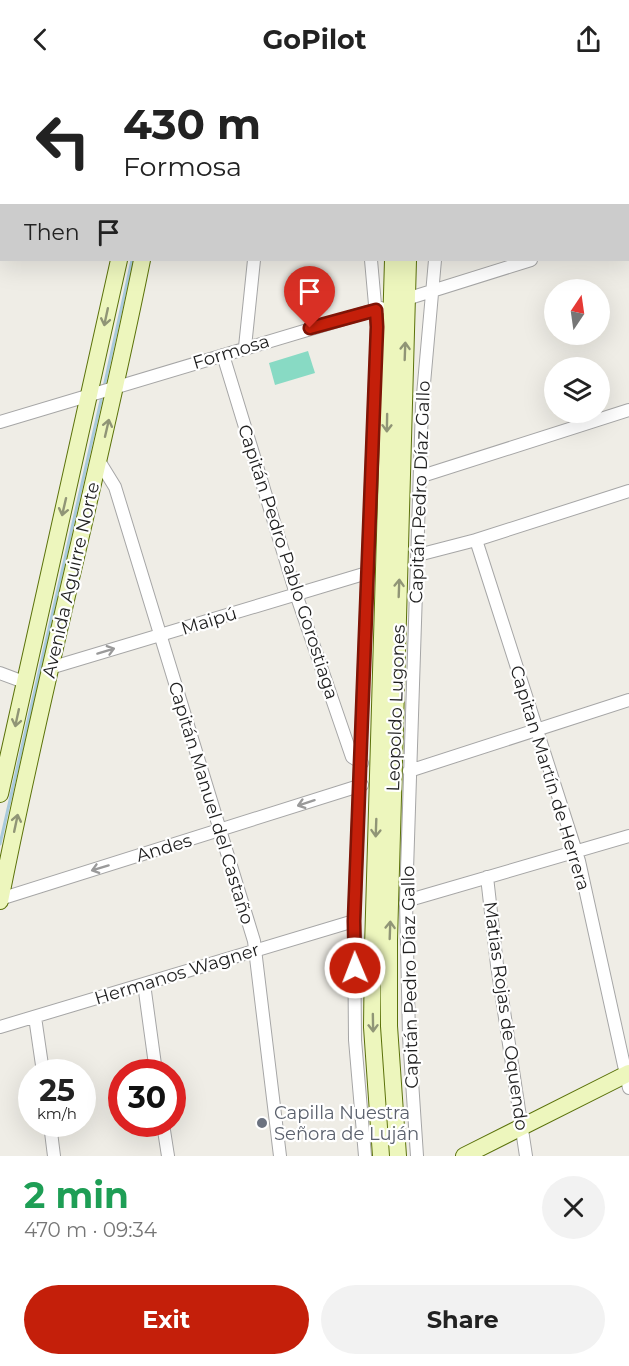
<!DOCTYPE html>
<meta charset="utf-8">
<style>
:root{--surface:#fff;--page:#f2f2f2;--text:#222;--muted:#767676;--accent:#c41f0a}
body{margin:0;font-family:Montserrat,sans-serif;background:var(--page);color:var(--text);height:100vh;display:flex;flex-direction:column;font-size:22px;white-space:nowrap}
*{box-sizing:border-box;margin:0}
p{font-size:20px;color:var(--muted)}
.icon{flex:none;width:33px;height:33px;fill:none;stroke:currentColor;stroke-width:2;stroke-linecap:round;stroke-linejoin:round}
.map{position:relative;height:1078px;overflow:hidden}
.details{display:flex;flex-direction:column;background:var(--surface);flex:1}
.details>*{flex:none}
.banner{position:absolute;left:0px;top:0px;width:630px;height:183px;box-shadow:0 6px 24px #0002;background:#fff;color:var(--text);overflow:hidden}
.needle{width:39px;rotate:13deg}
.buttons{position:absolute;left:544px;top:201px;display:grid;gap:12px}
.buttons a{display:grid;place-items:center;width:66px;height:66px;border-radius:50%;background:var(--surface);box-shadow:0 6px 24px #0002;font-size:30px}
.speed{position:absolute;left:18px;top:981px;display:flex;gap:12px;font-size:30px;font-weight:700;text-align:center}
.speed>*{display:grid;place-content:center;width:78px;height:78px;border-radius:50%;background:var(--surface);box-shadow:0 6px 24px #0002;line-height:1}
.speed small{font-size:15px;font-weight:400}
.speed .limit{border:9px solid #d22;background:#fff;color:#111}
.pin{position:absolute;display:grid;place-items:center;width:51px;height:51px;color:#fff;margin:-62px -26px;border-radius:50% 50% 50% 0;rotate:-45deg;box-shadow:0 0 6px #0007}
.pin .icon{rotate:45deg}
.me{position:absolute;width:66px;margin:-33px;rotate:359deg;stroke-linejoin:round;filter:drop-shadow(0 0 4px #0008)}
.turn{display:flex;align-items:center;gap:21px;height:126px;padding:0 24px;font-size:27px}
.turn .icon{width:78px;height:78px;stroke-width:2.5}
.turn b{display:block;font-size:42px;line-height:51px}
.then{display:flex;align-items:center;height:57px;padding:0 24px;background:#0003;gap:12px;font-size:22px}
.round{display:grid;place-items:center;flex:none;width:63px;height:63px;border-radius:32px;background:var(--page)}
.overview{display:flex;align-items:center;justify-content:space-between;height:102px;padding:0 24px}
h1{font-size:36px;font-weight:700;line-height:45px;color:#1e9e55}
.button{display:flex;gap:12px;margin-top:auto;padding:12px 24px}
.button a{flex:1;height:69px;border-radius:36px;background:var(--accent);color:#fff;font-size:24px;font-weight:700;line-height:69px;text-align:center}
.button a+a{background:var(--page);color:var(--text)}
header{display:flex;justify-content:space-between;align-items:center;height:78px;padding:0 24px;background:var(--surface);font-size:27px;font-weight:700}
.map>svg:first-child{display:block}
.pitch{fill:#88dac4}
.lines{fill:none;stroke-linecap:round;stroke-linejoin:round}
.stream{stroke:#a9cadb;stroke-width:3}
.minor-casing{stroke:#a6a6a6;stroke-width:14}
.secondary-casing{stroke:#5b720a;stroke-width:18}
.minor{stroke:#fff;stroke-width:12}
.secondary{stroke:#edf6bd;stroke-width:16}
.oneway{stroke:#909576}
.oneway2{stroke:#9a9a9a}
.route-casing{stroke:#7f1406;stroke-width:15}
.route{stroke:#c41f0a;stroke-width:10}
.worship-dot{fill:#6b7280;stroke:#fff;stroke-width:2}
.labels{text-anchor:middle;stroke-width:4.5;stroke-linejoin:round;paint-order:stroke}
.street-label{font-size:18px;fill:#1f1f1f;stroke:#fff}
.worship-label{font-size:18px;fill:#5b616d;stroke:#fff;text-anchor:start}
</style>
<header><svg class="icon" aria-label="back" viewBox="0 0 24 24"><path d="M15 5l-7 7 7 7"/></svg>GoPilot<svg class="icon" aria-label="share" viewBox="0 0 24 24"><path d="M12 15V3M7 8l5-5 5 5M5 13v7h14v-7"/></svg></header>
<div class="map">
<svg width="629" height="1078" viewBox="0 0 629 1078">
<rect width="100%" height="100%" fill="#efede6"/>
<path class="pitch" d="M308,273l7,22 -40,12 -6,-22z"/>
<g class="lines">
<path class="stream" d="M159,2v-2
M104,309l28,-127
M0,766l102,-448"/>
<defs>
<path id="minor" d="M548,0l1,2
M382,2v-2
M448,2v-2
M0,118h2
M629,151v1
M400,223l131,-41
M245,269l9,-87
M223,277l73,239 56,163 10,6
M0,344l381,-114
M99,383l16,26 139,454 26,215
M422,398l207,-66
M476,462l103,321 50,227
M418,477l58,-15 153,-49
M50,590l317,-95
M0,595l24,9
M409,693l220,-71
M487,799l10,88 29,191
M0,821l362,-114
M406,823l223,-65
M144,906l12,88
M35,939l8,55
M0,949l354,-106
M50,1046l4,32
M163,1046l5,32
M365,1078l-10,-116 -1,-119 23,-594 -6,-67
M417,1078l-8,-120 -3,-135 16,-495 13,-146"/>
<path id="secondary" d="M149,2v-2
M172,2v-2
M408,2v-2
M425,2v-2
M0,716l119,-534
M0,823c42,-215 99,-427 142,-641
M381,1078l-9,-129 1,-80 20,-687
M398,1078l-9,-130v-86l19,-680
M464,1078l165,-83"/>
</defs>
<use href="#minor" class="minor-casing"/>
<use href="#secondary" class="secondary-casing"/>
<use href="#minor" class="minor"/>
<use href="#secondary" class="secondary"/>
</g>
<defs><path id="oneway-shaft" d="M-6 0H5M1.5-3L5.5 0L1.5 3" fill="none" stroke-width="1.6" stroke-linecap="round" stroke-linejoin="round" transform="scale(1.5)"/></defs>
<g class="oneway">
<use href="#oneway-shaft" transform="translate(106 239) rotate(102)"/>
<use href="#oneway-shaft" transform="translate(405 273) rotate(-88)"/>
<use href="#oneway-shaft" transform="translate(387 345) rotate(91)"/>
<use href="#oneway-shaft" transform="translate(107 350) rotate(-77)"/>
<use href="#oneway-shaft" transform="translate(64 429) rotate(103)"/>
<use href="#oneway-shaft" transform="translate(399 510) rotate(-88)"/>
<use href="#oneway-shaft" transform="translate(17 640) rotate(102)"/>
<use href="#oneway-shaft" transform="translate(16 745) rotate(-78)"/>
<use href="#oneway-shaft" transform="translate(376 750) rotate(92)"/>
<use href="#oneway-shaft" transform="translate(390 852) rotate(-88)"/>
<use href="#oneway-shaft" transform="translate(373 945) rotate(89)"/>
</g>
<g class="oneway2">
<use href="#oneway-shaft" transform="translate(106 573) rotate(-17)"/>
<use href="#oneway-shaft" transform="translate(306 725) rotate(162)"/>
<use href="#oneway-shaft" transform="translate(100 790) rotate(163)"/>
</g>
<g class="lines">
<defs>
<path id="route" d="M310,250l66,-18 1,17 -23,594 1,47"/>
</defs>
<use href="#route" class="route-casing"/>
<use href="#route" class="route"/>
</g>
<circle class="worship-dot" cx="262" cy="1045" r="6"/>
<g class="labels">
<g class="street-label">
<text transform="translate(231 274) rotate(-17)" y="6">Formosa</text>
<text transform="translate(420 414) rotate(-88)" y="6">Capitán Pedro Díaz Gallo</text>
<text transform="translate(288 484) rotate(72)" y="6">Capitán Pedro Pablo Gorostiaga</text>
<text transform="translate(71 502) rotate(-77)" y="6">Avenida Aguirre Norte</text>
<text transform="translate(209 543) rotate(-17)" y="6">Maipú</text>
<text transform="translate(396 630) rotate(-88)" y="6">Leopoldo Lugones</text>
<text transform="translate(550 700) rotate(73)" y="6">Capitan Martín de Herrera</text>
<text transform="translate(211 725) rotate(73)" y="6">Capitán Manuel del Castaño</text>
<text transform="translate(164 770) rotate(-17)" y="6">Andes</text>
<text transform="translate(177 896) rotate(-17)" y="6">Hermanos Wagner</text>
<text transform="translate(410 899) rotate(-91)" y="6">Capitán Pedro Díaz Gallo</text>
<text transform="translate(506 938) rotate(82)" y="6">Matias Rojas de Oquendo</text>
</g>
<g class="worship-label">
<text x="274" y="1041">Capilla Nuestra<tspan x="274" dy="21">Señora de Luján</tspan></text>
</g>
</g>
</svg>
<div class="buttons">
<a><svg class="needle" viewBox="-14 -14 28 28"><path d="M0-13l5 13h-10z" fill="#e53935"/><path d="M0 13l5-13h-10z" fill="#767676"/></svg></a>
<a><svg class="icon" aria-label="layers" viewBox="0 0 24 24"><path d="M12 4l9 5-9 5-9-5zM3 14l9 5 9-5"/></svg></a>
</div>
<div class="speed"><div>25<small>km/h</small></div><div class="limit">30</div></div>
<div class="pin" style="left:310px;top:250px;background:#d93025"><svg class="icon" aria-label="arrive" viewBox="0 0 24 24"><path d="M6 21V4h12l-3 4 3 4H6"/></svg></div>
<svg class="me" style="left:355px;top:890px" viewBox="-20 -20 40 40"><circle r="17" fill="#c41f0a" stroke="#fff" stroke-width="3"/><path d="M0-11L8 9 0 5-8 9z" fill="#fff"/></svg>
<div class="banner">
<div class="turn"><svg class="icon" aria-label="left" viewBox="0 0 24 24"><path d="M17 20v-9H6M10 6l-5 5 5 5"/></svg><div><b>430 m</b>Formosa</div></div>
<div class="then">Then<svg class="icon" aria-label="arrive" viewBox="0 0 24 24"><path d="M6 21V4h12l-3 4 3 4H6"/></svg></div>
</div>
</div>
<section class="details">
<div class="overview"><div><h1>2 min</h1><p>470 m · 09:34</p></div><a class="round"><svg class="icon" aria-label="close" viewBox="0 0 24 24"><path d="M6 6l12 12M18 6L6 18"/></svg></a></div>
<div class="button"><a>Exit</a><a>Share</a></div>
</section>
